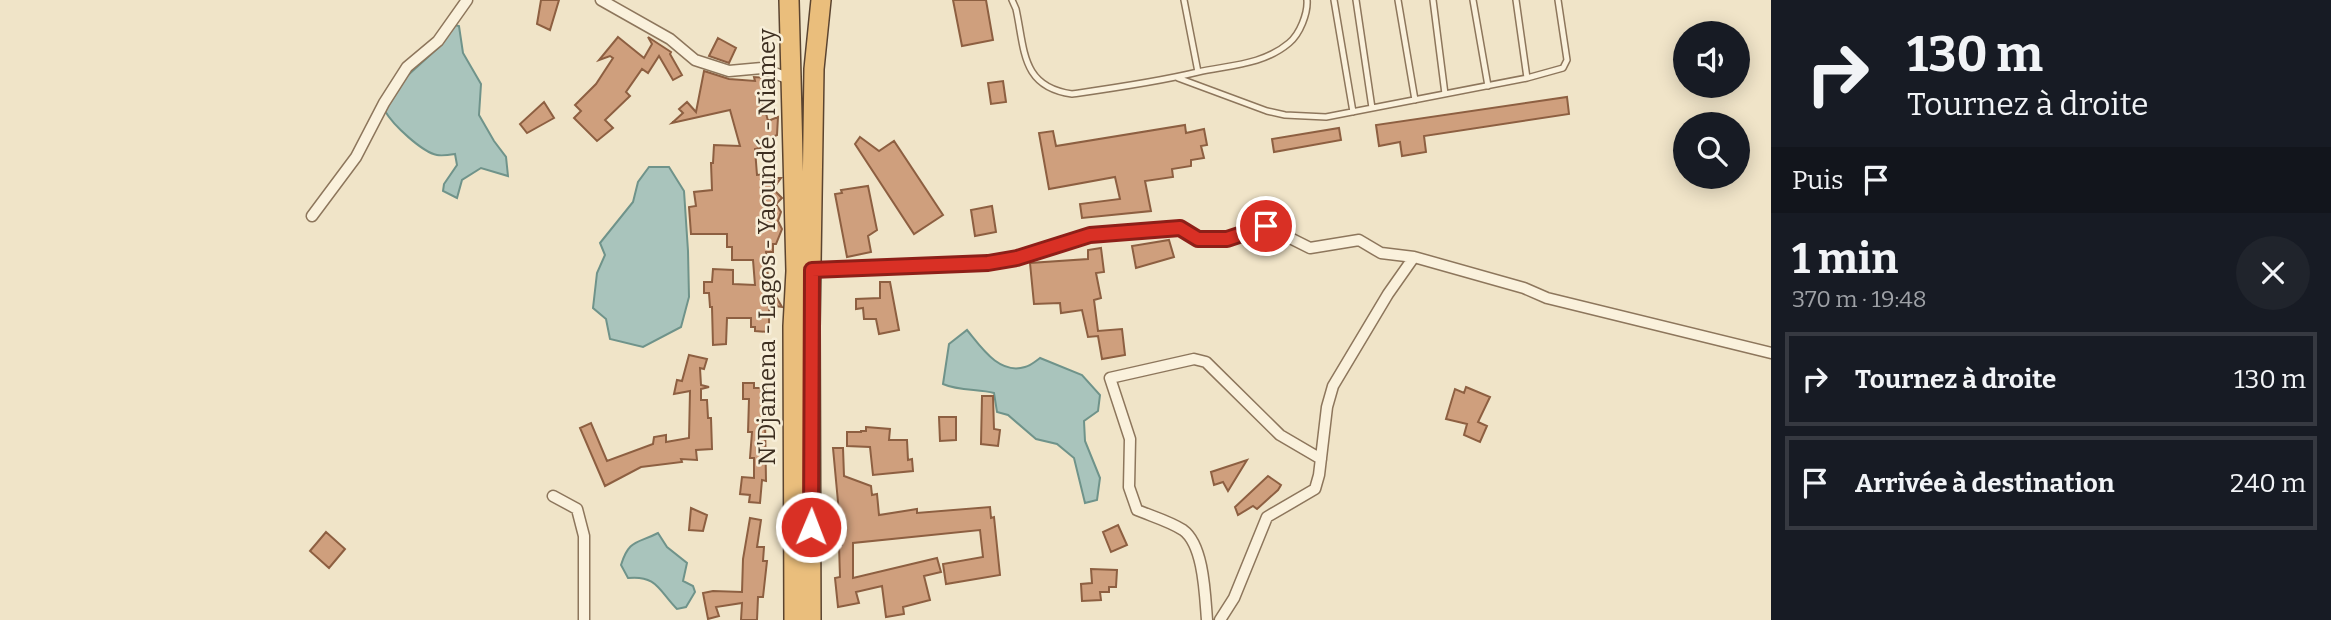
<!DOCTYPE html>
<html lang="fr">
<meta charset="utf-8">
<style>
:root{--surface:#171b24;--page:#20242c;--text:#f1f3f6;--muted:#9ea1a6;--line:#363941}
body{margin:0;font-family:Bitter,serif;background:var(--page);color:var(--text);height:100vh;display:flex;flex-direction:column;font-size:26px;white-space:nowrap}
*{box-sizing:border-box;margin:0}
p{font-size:23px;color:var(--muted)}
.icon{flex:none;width:38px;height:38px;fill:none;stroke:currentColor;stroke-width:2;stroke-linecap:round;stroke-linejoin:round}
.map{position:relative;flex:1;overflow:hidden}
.drawer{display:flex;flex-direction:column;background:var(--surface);width:560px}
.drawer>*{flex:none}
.top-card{background:#171b24;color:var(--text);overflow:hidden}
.buttons{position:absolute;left:1673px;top:21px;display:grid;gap:14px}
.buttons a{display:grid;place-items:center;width:77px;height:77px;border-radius:50%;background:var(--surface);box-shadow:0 4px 18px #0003;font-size:35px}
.pin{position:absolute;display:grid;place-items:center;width:60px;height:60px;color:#fff;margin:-30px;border:4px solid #fff;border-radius:50%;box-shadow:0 2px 7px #0007}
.me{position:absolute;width:77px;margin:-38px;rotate:1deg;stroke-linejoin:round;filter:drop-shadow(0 0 5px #0008)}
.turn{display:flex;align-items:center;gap:24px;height:147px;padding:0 21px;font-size:32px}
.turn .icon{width:91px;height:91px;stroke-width:2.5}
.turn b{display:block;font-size:49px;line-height:60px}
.then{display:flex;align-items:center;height:66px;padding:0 21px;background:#0003;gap:14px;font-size:26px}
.round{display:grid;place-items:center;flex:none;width:74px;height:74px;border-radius:37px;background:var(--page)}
.overview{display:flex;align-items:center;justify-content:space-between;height:119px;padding:0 21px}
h1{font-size:42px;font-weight:700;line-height:52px}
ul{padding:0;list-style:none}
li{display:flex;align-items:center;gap:21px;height:94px;margin:0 14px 10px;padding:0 7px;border:4px solid var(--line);border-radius:0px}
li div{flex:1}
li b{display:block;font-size:26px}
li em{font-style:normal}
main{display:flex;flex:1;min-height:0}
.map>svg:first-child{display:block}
.water{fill:#a9c4bc;stroke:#6f938a;stroke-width:2}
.building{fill:#cf9f7d;stroke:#8d5f41;stroke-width:2}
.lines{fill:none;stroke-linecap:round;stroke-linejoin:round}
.service-casing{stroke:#8d765c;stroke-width:8}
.minor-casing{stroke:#8d765c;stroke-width:13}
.trunk-casing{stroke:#5b4430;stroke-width:22}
.service{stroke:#faf1dc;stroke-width:5}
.minor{stroke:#faf1dc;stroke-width:10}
.trunk{stroke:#eabe7c;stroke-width:19}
.route-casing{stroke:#8d1f18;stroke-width:18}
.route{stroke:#d93025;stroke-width:12}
.labels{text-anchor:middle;stroke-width:5;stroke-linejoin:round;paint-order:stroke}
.street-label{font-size:24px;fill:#3d2e20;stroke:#f7eed8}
</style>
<main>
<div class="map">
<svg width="1771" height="620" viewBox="0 0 1771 620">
<rect width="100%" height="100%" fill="#f0e4c8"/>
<path class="water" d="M454,25l5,1 4,27 18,31 -2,31 15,26 12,16 2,19 -27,-8 -19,12 -5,18 -14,-7 1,-7 13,-19 -2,-11c-6,1 -13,2 -18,1 -15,-3 -44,-30 -52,-44l22,-35 33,-30z
M649,167h20l15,24 4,60 1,46 -8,30 -38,20 -33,-8 -4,-20 -13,-11 4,-35 8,-18 -5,-12 33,-41 5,-20z
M967,330c14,17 32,45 58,37 5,-1 11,-6 15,-9l42,17 18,20 -2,16 -14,10 1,20 15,37 -3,22 -12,3 -11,-45 -17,-14 -21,-5 -28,-24 -11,-3 -3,-19c-16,-4 -35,-2 -51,-9l6,-40z
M658,533l9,14 20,16 -4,18 10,5 2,6 -9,15 -9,2c-18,-18 -20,-34 -49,-31l-7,-13c8,-26 16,-21 37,-32z"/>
<path class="building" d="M541,0h18l-9,30 -13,-6z
M953,0h33l7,40 -31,6z
M618,37l26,21 8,-14 -4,-7 23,15 -1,2 12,21 -9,5 -14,-24 -11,17 -6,-4 -16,23 4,4 -25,24 8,8 -16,13 -23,-23 7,-7 -6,-6 21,-21 17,-26 -3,-2 -11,4z
M718,38l18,10 -7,15 -20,-7z
M704,71l25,8 26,2 -1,-4 12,1 2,15 -7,1 7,27 10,-4 -1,18 -9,4 1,7 -14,3 2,26 10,-1v4h14l-8,11 9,9 -6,6 5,8 -3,9 4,8 -6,15h-3v8h-7l2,25 5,1v3l7,6 -6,6 8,14 -13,-2v27l-14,-1v-4h-4v-9h-24l-1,26 -13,1 -1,-38h-2l-1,-14h-5v-11h8l1,-13 20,1v14l22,1 -2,-25h-21v-13h-5v-13h-36l-2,-27 7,-1 -2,-14 18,-2 -1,-27h2l1,-18 26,1 -10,-36 -58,13 11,-10 -4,-4 8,-7 9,10z
M1003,81l3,21 -15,2 -3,-21z
M1567,97l2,17 -145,22 2,16 -24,4 -2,-14 -21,4 -3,-21z
M544,102l10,16 -27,15 -7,-9z
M1185,125l1,8 18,-4 3,16 -6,1 3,12 -13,2v6l-19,3 1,8 -28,4 6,30 -69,7 -2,-14 40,-5 -5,-22 -66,12 -10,-56 14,-2 3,15z
M1339,128l2,12 -67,12 -2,-13z
M860,137l19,14 15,-10 49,74 -29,19 -59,-90z
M868,186l9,44 -9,6 3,16 -24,5 -12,-63 7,-1 -1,-3z
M992,206l4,26 -21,4 -4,-26z
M1169,240l5,17 -38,11 -4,-22z
M1101,248l3,24 -8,1 5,25 -7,2 4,31 24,-2 3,26 -23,4 -4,-23 -10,1 -6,-27 -21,3 -1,-10 -26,1 -4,-41 58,-4v-9z
M880,282h10l9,48 -20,4 -3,-15h-12l-1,-11 -7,1v-10l24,-1z
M689,355l18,4 -3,10 -4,-1 1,17 8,2 -8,2v11h6l1,18h3l1,31 -16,1 1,10 -16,-1 1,3 -41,5 -36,19 -25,-58 11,-5 16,38 46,-17 1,-7 12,-2v7l23,-4 1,-47 -16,3 3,-14 5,1z
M743,383h11v5h12v12l5,-1v21h-6l1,61 -4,-1 -2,23 -11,-1 1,-7 -10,-1 2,-17 12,1v-20h-4l2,-26h-4l1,-33h-6z
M1466,387l24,10 -12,25 9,4 -7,16 -16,-7 3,-11 -21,-5 9,-30 9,4z
M982,396h11l1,33 6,1 -2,16 -17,-2z
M939,417h17v23l-16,1z
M866,427l24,2 -1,11h18l1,20 4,-1 1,12 -40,4 -3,-28 -23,-1v-14h14v-1h5z
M833,448h10l1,28 27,10 1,9 5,-1 2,21 38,-6v4l73,-6 1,11 3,-1 6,58 -54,9 -3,-20 40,-7 -3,-27 -127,13v35l84,-20 4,14 -17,4 6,24 -27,7 1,7 -18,3 -4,-31 -26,6 3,11 -21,4 -3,-29 5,-1 -1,-32h3z
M1247,460l-19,31 -5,-9 -9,3 -3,-13z
M1268,476l13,9 -3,5 -21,19 -4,-3 -15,9 -3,-8z
M691,508l16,7 -4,16 -14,-1z
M750,518l11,2 -4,27h7l-1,14h4l-4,36h-5l-1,23h-16l1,-17 -26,4 3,9 -11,3 -5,-26 10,-2 29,1 1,-33z
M1118,525l9,20 -16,7 -8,-20z
M326,532l19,17 -16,19 -19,-17z
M1091,569l26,1 -1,17h-7v5h-9l1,8 -19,1 -1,-17 11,-1z"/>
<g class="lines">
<defs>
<path id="service" d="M1012,0l4,9c9,41 5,78 56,85 42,-6 85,-12 126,-22 32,-7 65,-7 91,-29 11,-9 19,-30 18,-43
M1184,0l14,72
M1334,0l19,112
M1356,0l16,108
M1398,0l17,100
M1433,0l12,94
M1473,0l15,86
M1516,0l11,78
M1178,78l89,33 18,4 41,2 201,-39 36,-10 4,-8 -9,-60"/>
<path id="minor" d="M601,0l69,39 25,21 34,11 33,-3 30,12
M312,216l44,-59 28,-54 23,-36 31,-26 29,-41
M808,270l180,-7 29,-5 73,-23 90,-7 18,11h29l39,-13 44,22 49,-8 22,13 33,4 110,31 23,10 224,55
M553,496l24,13 7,27v84
M1207,620c-2,-24 -3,-75 -24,-90 -14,-9 -32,-14 -46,-20l-8,-23 1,-48 -20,-61 84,-19 12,3 74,73 41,24
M1220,620l14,-22 33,-81 48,-28 4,-14 8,-68 6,-21 55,-92 26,-37"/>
<path id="trunk" d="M789,0l7,271 -3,55 1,294
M811,620l-1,-292 4,-259 7,-69"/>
</defs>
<use href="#service" class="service-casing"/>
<use href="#minor" class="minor-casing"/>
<use href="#trunk" class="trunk-casing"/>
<use href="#service" class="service"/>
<use href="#minor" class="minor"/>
<use href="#trunk" class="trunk"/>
</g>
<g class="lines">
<defs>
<path id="route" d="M811,527l1,-257 176,-7 29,-5 73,-23 90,-7 18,11h29l39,-13"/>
</defs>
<use href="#route" class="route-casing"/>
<use href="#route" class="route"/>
</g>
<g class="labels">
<g class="street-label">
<text transform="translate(767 247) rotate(-90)" y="8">N'Djamena - Lagos - Yaoundé - Niamey</text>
</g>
</g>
</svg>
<div class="buttons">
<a><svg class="icon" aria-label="sound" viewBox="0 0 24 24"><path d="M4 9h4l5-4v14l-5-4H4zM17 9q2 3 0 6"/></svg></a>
<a><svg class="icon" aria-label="search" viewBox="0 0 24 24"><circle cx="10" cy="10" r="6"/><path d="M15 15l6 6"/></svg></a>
</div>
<div class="pin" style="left:1266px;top:226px;background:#d93025"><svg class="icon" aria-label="arrive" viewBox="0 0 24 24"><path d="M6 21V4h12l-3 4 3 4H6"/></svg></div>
<svg class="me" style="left:811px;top:527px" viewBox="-20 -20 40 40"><circle r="17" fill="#d93025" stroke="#fff" stroke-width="3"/><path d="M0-11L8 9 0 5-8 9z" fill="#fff"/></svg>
</div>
<section class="drawer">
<div class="top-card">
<div class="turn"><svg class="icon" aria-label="right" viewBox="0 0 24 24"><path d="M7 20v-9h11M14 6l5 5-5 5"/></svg><div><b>130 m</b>Tournez à droite</div></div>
<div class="then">Puis<svg class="icon" aria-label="arrive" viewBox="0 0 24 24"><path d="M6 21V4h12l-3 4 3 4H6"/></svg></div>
</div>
<div class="overview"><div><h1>1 min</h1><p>370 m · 19:48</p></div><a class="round"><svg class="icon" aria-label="close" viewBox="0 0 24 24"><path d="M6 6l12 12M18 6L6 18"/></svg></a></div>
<ul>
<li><svg class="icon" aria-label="right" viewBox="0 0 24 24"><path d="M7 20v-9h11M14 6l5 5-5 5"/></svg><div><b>Tournez à droite</b></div><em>130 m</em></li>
<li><svg class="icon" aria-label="arrive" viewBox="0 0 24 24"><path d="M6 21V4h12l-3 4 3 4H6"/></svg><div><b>Arrivée à destination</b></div><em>240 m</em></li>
</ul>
</section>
</main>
